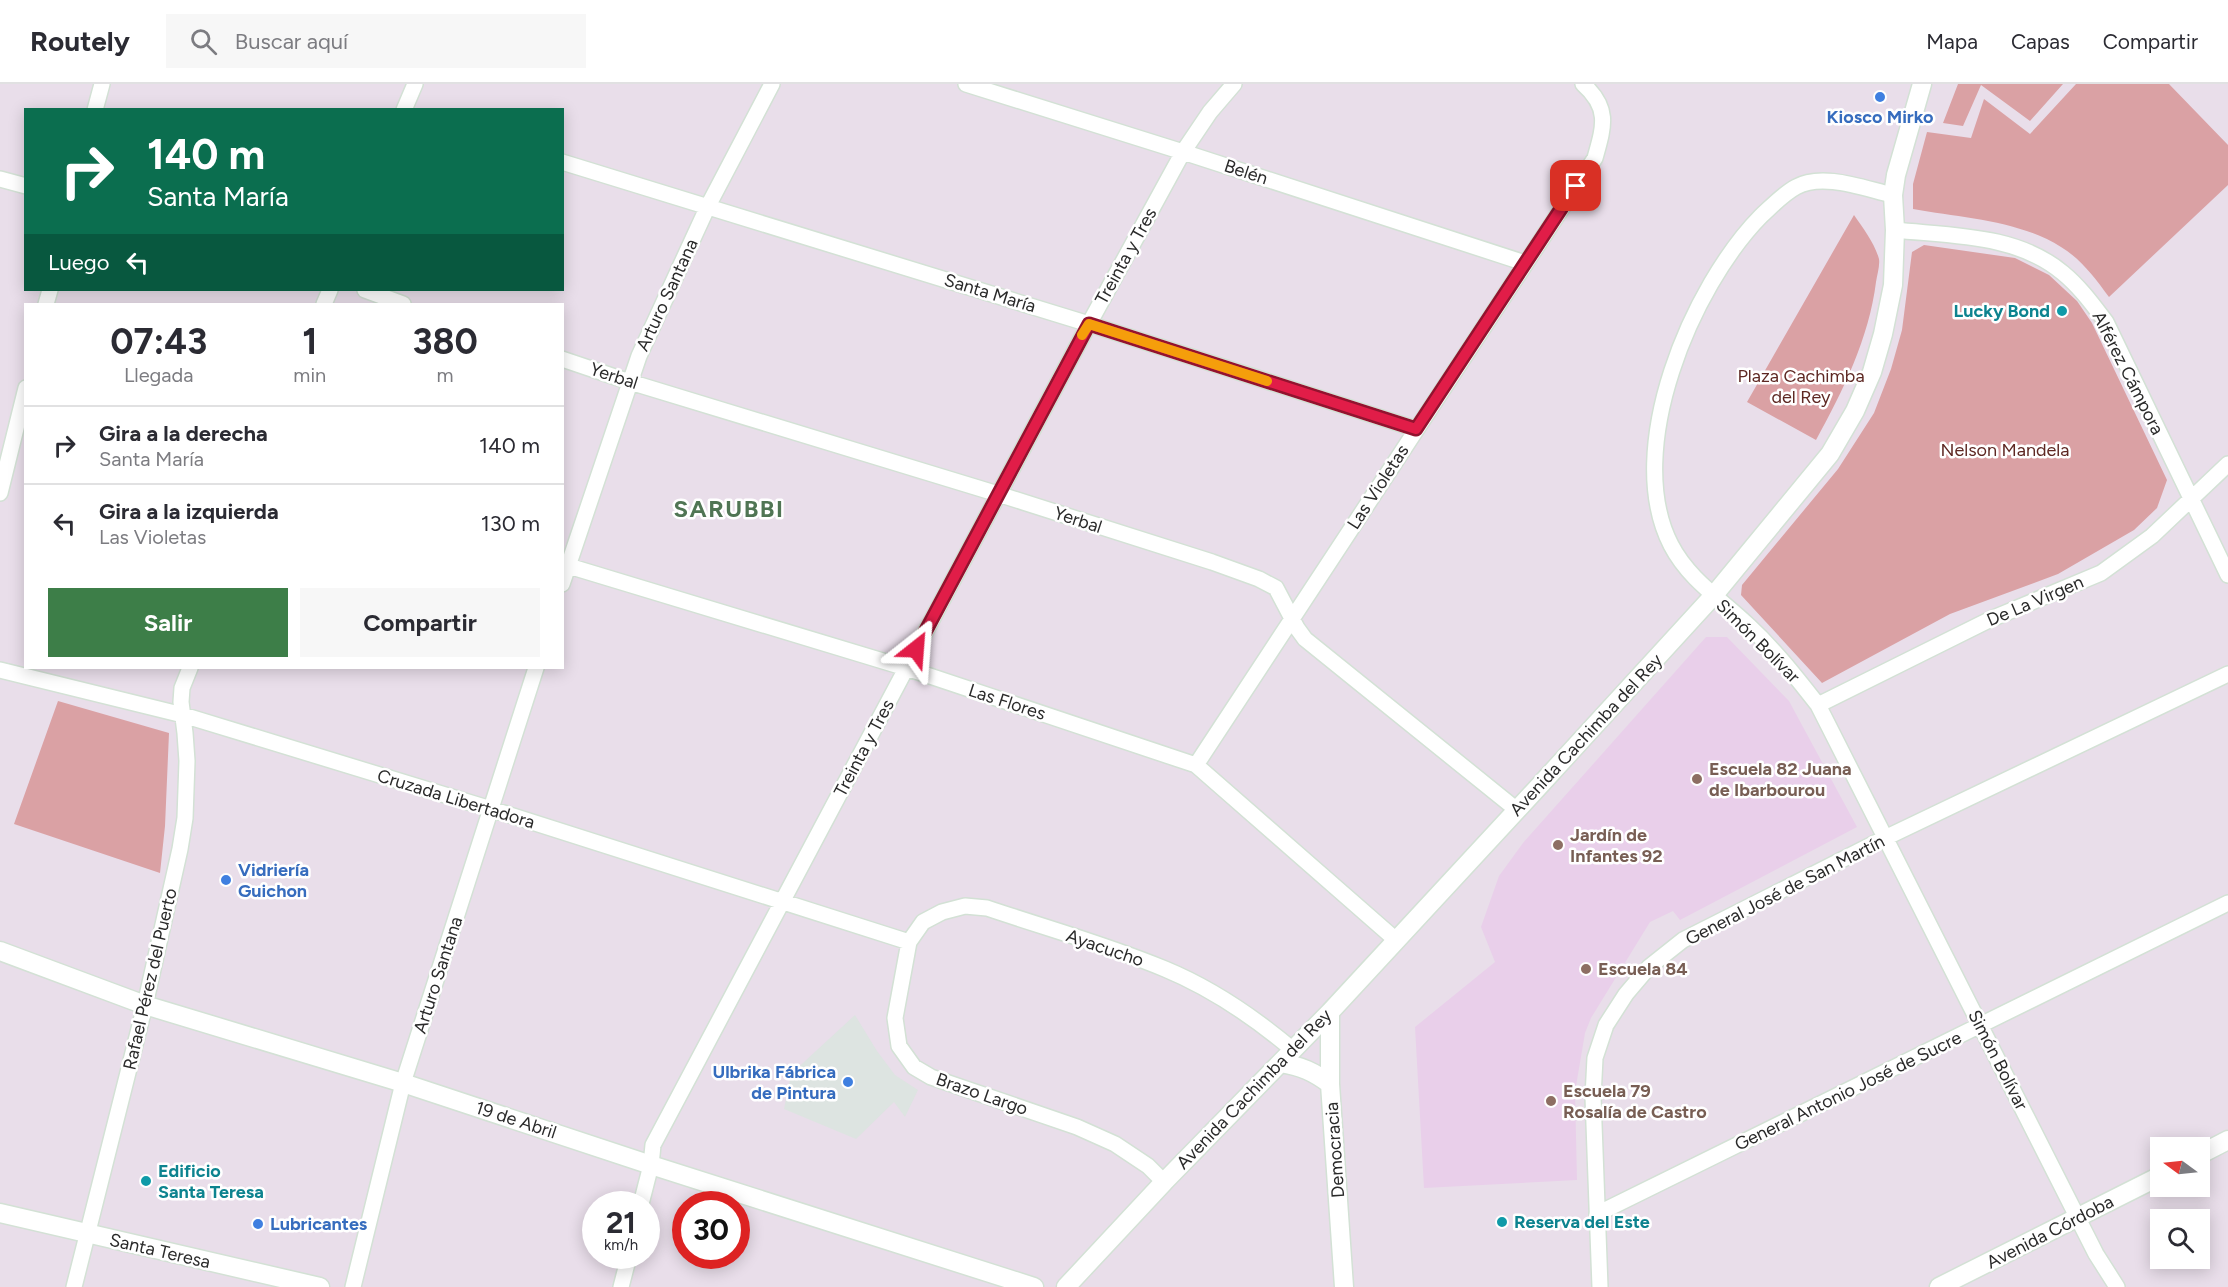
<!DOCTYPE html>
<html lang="es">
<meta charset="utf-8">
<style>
:root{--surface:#fff;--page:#f7f7f7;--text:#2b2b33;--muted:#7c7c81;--line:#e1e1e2;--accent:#3d7e48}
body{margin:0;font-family:Figtree,sans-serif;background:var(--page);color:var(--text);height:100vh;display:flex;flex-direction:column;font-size:22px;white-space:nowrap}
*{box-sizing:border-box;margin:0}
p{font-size:20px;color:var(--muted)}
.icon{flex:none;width:33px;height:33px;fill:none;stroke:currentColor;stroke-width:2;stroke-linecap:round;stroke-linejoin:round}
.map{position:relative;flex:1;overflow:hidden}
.side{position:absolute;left:24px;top:219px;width:540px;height:366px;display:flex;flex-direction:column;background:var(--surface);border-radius:0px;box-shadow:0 3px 15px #0003}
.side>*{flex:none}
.top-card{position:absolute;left:24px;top:24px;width:540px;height:183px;border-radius:0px;box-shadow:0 3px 15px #0003;background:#0b6e4f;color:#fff;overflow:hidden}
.needle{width:39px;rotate:285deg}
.controls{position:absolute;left:2150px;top:1053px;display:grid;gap:12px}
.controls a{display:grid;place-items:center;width:60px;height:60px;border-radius:0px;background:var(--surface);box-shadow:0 3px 15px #0003;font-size:30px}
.speed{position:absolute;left:582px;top:1107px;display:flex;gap:12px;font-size:30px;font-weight:700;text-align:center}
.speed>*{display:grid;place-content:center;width:78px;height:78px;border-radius:50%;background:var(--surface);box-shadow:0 3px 15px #0003;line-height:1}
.speed small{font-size:15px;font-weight:400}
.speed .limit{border:9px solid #d22;background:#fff;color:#111}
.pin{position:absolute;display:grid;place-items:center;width:51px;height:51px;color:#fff;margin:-26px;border-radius:12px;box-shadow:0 3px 9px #0006}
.me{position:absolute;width:66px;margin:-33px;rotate:28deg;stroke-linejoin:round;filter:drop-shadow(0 0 4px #0008)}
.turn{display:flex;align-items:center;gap:21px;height:126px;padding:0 24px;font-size:27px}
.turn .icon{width:78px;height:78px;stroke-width:2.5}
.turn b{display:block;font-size:42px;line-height:51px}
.then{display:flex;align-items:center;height:57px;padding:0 24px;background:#0003;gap:12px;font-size:22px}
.eta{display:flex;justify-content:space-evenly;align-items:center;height:102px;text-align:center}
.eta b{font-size:36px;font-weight:700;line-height:42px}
.cta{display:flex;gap:12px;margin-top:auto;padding:12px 24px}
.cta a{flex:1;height:69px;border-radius:0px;background:var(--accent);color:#fff;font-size:24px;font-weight:700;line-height:69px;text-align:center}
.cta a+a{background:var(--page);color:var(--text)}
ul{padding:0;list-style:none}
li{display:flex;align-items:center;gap:18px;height:78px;padding:0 24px;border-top:2px solid var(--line)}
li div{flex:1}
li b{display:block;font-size:22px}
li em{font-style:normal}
header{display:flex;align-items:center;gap:36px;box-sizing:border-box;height:84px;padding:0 30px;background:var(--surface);border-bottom:2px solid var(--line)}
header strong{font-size:28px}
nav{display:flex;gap:33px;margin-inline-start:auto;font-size:21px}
.search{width:420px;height:54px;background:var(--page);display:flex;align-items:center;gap:15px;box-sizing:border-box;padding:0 21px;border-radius:0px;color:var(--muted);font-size:22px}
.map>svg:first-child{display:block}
.industrial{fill:#dde4e1}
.education{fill:#e9cfea}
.green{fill:#daa1a4}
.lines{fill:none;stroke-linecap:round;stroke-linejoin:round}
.minor-casing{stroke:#d3e1d5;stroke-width:18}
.tertiary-casing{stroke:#d3e1d5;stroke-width:21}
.minor{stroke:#fff;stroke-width:15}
.tertiary{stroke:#fff;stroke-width:18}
.route-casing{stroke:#92132f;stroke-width:15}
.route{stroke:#e11d48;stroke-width:10}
.slow{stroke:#f59e0b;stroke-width:10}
.shop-dot{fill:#3f7fe0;stroke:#fff;stroke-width:2}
.culture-dot{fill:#0f9aa8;stroke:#fff;stroke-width:2}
.education-dot{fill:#8d6e63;stroke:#fff;stroke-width:2}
.labels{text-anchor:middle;stroke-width:5;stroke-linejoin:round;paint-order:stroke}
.shop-label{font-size:18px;font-weight:bold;fill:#366cbe;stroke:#fff;text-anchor:start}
.street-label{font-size:18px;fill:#2a2a2a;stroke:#fff}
.culture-label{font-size:18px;font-weight:bold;fill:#0d838f;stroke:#fff;text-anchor:start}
.park-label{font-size:18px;fill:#5e2823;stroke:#fff}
.education-label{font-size:18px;font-weight:bold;fill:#785e54;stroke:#fff;text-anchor:start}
.district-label{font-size:24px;font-weight:bold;letter-spacing:1.5px;fill:#507554;stroke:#fff}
</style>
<header>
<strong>Routely</strong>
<div class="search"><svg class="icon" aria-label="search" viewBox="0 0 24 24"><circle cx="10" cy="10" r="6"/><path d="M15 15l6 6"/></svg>Buscar aquí</div>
<nav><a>Mapa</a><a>Capas</a><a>Compartir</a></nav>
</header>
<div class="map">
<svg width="2228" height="1203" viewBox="0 0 2228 1203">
<rect width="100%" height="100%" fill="#e9deea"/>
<path class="industrial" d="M855,931l22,36 18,24 23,15 -13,27 -11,-15 -38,37 -72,-30 7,-35z"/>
<path class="education" d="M1706,553h21l62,64 68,126 -177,93 -7,-9 -23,11 -59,96 -6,15 -10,59 2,88 -153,8 -9,-161 80,-65 -14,-35 18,-51 24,-33z"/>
<path class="green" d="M1958,0h105l-33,37 -49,-36 -18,41 -20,-3z
M2076,0h93l59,61v40l-119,112c-14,-19 -28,-38 -48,-50 -43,-27 -99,-29 -148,-38v-25l14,-52 44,6 13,-39 46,35z
M1854,131c9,13 21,29 25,44 1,7 -2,16 -3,23 -7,56 -33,109 -60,158l-69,-38z
M1924,161l91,13 34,17 28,26 15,22 75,157 -10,28 -23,22 -76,44 -108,40 -128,69 -81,-88 1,-10 96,-116 36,-56 17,-44 11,-39 10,-78z
M58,617l111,32 -4,93 -5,47 -146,-49z"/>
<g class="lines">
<defs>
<path id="minor" d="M966,0l217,68 342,111
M95,26l7,-26
M404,26l11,-26
M562,78l527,162 327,105
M0,95l26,7
M1893,111c-28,-6 -70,-23 -97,-8 -13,7 -24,19 -35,29 -69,70 -139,234 -90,329 18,35 51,55 78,81 26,24 47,51 69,79l278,549 21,33
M1895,146c56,6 122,4 168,43 17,14 30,32 43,49l122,253
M365,206l38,14
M46,220l4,-14
M324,220l6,-14
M562,275l68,23 368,112 214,68 47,17 17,9 21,40 8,11 212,171
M0,409l26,-105
M562,480l344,104 290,97 200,175
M562,500l77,-228 69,-150 64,-122
M0,586l183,45 308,94 418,133
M1818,621l173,-86 110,-46 51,-37 76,-72
M1196,681l399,-607c9,-32 15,-50 -12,-74
M1164,1098l-16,-16 -33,-22 -38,-17 -146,-50 -17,-10 -15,-21 -4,-28 14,-76 14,-20 19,-10 23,-6 22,2c59,20 121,37 178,61 46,19 90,49 128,81
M641,1120l10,-39 2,-20 436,-821 94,-172 27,-40 24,-28
M1597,1130l631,-311
M74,1203l71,-282 35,-156 5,-31 2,-57 -2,-28 -4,-31 1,-14 8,-20
M353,1203l50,-204 133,-415
M621,1203l8,-31
M1600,1203l-7,-190 2,-39 11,-33 20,-31 23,-27 34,-27 202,-102 343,-164"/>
<path id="tertiary" d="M0,867l145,54 258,78 248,82 383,122
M1330,928v72l14,203
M1281,979c20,3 33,9 49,21
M2199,1071l29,-15
M0,1129l320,74
M1066,1203l98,-105 166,-170 212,-229 172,-188 116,-141 25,-43 17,-39 11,-38 10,-49 2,-55 -2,-35 3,-20 26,-91
M1939,1203l221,-111"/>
</defs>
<use href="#minor" class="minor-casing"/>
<use href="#tertiary" class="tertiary-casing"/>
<use href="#minor" class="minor"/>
<use href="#tertiary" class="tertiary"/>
</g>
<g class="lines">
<defs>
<path id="route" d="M916,565l173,-325 327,105 160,-243"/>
</defs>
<use href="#route" class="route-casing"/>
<use href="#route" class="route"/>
<path class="slow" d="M1082,251l7,-11 178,57"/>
</g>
<g class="shop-dot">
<circle cx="1880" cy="13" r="6"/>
<circle cx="226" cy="796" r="6"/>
<circle cx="848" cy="998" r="6"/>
<circle cx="258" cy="1140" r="6"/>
</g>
<g class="culture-dot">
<circle cx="2062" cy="227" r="6"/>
<circle cx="146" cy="1097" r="6"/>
<circle cx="1502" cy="1138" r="6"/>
</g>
<g class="education-dot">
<circle cx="1697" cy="695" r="6"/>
<circle cx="1558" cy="761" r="6"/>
<circle cx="1586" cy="885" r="6"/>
<circle cx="1551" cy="1017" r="6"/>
</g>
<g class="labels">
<g class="shop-label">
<text x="1880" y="39" text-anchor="middle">Kiosco Mirko</text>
<text x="238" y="792">Vidriería<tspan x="238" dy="21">Guichon</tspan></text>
<text x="836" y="994" text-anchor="end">Ulbrika Fábrica<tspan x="836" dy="21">de Pintura</tspan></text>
<text x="270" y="1146">Lubricantes</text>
</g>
<g class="street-label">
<text transform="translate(1246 88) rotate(18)" y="6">Belén</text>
<text transform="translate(1126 172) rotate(-61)" y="6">Treinta y Tres</text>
<text transform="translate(990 209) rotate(17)" y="6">Santa María</text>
<text transform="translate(667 211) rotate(-65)" y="6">Arturo Santana</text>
<text transform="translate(2128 289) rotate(63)" y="6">Alférez Cámpora</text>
<text transform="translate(614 292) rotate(18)" y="6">Yerbal</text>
<text transform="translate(1378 403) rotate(-57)" y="6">Las Violetas</text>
<text transform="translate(1078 436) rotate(18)" y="6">Yerbal</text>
<text transform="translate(2035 517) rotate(-23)" y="6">De La Virgen</text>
<text transform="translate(1758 557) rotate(45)" y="6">Simón Bolívar</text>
<text transform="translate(1007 618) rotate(18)" y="6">Las Flores</text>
<text transform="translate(1586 651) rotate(-47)" y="6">Avenida Cachimba del Rey</text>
<text transform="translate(864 664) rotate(-62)" y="6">Treinta y Tres</text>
<text transform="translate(456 715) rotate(17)" y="6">Cruzada Libertadora</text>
<text transform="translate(1785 806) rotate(-27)" y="6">General José de San Martín</text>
<text transform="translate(1105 864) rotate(19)" y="6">Ayacucho</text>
<text transform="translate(438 891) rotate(-72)" y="6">Arturo Santana</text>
<text transform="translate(150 895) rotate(-77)" y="6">Rafael Pérez del Puerto</text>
<text transform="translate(1998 976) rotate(63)" y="6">Simón Bolívar</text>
<text transform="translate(1254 1005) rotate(-46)" y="6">Avenida Cachimba del Rey</text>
<text transform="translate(1848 1007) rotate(-26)" y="6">General Antonio José de Sucre</text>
<text transform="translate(982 1010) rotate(19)" y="6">Brazo Largo</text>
<text transform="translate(516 1036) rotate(18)" y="6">19 de Abril</text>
<text transform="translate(1335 1066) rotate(-94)" y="6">Democracia</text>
<text transform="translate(2050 1148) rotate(-27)" y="6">Avenida Córdoba</text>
<text transform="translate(160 1167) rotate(13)" y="6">Santa Teresa</text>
</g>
<g class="culture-label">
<text x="2050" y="233" text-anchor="end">Lucky Bond</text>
<text x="158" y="1093">Edificio<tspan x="158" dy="21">Santa Teresa</tspan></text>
<text x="1514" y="1144">Reserva del Este</text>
</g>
<g class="park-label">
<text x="1801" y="298">Plaza Cachimba<tspan x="1801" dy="21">del Rey</tspan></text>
<text x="2005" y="372">Nelson Mandela</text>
</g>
<g class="education-label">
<text x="1709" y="691">Escuela 82 Juana<tspan x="1709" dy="21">de Ibarbourou</tspan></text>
<text x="1570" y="757">Jardín de<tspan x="1570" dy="21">Infantes 92</tspan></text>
<text x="1598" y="891">Escuela 84</text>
<text x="1563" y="1013">Escuela 79<tspan x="1563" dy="21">Rosalía de Castro</tspan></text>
</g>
<g class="district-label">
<text x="729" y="433">SARUBBI</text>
</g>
</g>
</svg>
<div class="controls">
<a><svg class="needle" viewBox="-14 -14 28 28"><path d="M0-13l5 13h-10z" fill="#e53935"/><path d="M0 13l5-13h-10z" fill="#7c7c81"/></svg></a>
<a><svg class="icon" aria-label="search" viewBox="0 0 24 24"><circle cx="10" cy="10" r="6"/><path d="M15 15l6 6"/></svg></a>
</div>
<div class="speed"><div>21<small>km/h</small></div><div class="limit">30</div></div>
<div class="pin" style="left:1576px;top:102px;background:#d93025"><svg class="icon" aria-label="arrive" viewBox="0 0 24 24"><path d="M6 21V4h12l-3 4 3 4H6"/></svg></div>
<svg class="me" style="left:916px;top:565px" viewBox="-20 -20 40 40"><path d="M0-17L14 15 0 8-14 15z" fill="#e11d48" stroke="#fff" stroke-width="4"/></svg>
<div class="top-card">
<div class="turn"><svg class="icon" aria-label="right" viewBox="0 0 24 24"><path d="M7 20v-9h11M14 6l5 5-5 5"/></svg><div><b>140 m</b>Santa María</div></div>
<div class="then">Luego<svg class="icon" aria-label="left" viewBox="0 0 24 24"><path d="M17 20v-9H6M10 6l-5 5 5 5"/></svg></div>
</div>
<section class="side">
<div class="eta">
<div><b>07:43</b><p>Llegada</p></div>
<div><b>1</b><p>min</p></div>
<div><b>380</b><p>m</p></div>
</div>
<ul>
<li><svg class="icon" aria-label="right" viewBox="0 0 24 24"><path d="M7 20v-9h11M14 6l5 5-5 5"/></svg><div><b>Gira a la derecha</b><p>Santa María</p></div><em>140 m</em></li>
<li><svg class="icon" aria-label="left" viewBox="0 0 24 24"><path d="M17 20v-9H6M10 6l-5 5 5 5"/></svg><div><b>Gira a la izquierda</b><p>Las Violetas</p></div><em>130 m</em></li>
</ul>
<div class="cta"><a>Salir</a><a>Compartir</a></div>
</section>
</div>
